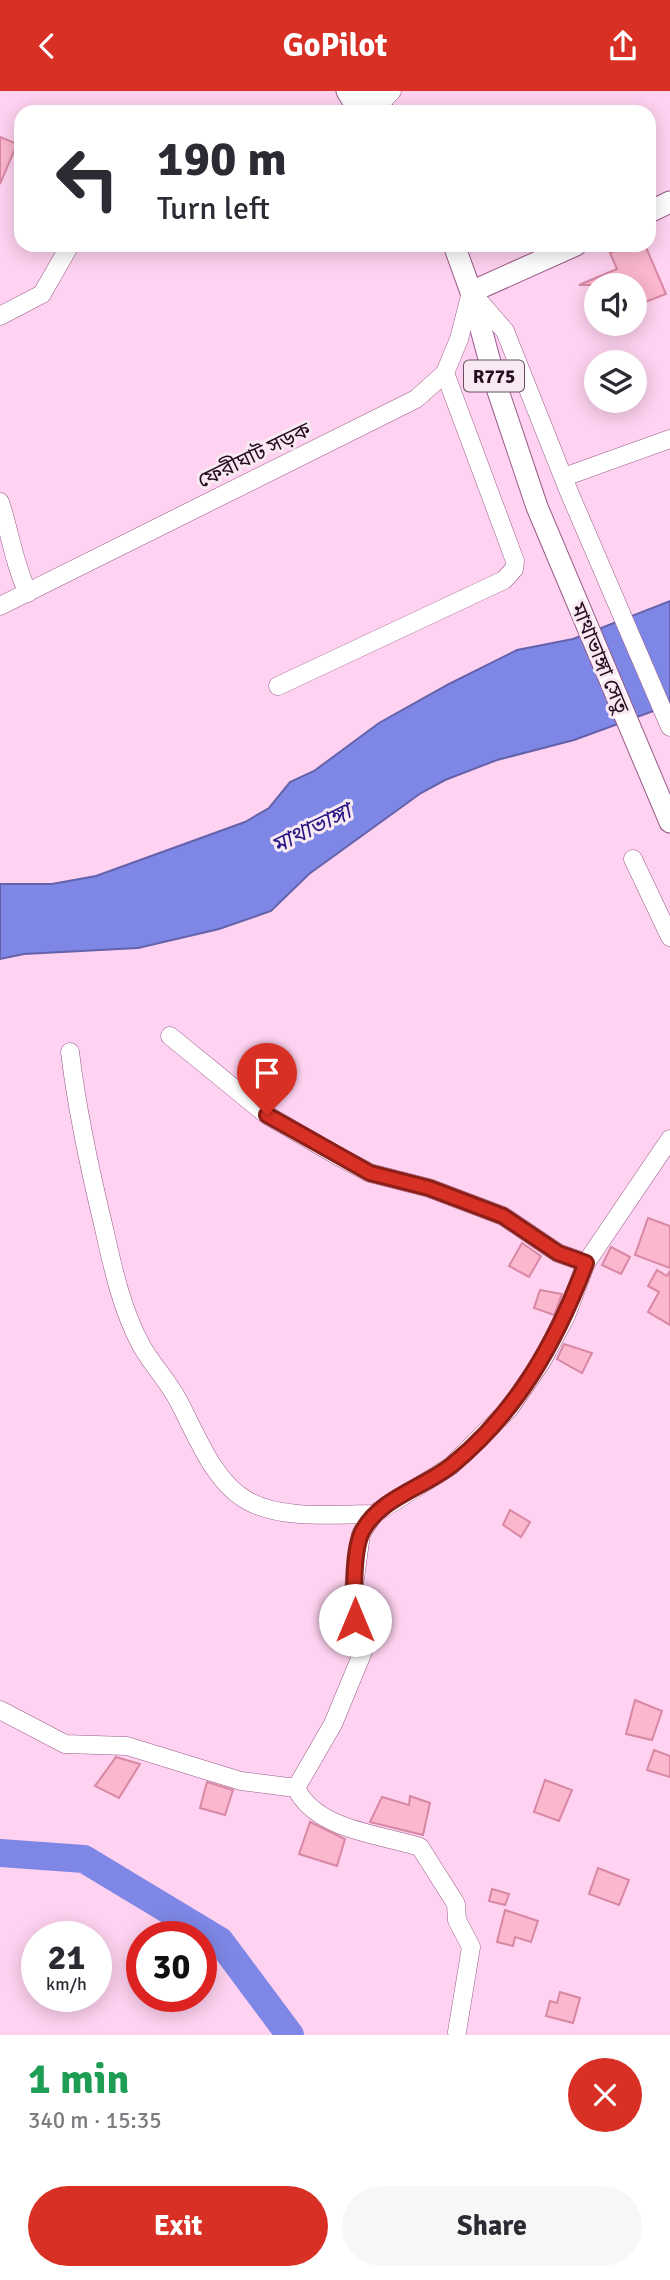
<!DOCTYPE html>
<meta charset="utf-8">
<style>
:root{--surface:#fff;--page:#f7f7f7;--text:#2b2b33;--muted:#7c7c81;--accent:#d93025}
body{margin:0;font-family:Signika,"Noto Sans Bengali",sans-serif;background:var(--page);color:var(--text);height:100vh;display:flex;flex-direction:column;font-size:26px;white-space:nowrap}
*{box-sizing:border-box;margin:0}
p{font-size:23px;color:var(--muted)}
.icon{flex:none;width:38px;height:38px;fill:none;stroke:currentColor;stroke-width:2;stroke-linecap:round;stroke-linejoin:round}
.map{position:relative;height:1944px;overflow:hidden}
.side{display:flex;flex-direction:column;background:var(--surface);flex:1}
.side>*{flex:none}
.banner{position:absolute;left:14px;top:14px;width:642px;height:147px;border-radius:21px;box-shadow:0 4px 18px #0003;background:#fff;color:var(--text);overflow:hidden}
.controls{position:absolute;left:584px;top:182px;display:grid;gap:14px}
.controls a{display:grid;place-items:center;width:63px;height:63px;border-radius:50%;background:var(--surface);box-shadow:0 4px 18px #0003;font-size:35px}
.speed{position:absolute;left:21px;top:1830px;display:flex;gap:14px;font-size:35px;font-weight:700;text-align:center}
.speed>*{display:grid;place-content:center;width:91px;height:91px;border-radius:50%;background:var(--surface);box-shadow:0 4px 18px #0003;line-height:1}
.speed small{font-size:18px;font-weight:400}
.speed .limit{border:10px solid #d22;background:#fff;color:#111}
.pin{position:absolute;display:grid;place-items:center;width:60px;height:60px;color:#fff;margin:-72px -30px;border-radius:50% 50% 50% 0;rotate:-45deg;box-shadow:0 0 7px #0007}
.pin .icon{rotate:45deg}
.me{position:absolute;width:77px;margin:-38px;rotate:0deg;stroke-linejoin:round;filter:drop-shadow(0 0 5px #0008)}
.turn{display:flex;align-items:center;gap:24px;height:147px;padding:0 28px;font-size:32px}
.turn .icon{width:91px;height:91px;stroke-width:2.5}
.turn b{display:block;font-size:49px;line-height:60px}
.round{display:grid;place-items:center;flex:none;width:74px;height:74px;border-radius:37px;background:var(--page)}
.headline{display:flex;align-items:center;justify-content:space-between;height:119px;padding:0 28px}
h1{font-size:42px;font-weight:800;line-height:52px;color:#1e9e55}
.cta{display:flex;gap:14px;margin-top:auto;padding:14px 28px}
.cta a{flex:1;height:80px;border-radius:42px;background:var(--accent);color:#fff;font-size:28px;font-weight:800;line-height:80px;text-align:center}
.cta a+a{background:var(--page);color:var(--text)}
header{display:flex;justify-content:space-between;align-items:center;height:91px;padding:0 28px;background:var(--accent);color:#fff;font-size:32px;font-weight:800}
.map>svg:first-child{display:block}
.water{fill:#7e87e5;stroke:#6462aa;stroke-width:2}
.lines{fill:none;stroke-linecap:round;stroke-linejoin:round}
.river{stroke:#7e87e5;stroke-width:28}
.building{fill:#fbb7cd;stroke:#d888a3;stroke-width:2}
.minor-casing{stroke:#995a88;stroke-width:19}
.major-casing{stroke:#995a88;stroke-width:23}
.minor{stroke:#fff;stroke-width:18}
.major{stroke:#fff;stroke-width:21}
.route-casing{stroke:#8d1f18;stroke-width:18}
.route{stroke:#d93025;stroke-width:12}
.labels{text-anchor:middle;stroke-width:6;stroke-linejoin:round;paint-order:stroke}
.shield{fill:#f8e9f3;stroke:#654e5f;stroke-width:2}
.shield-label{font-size:19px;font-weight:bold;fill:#260c1f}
.street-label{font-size:21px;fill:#260c1f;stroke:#f8e9f3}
.water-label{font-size:23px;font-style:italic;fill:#271584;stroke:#f8e9f3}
</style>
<header><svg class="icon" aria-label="back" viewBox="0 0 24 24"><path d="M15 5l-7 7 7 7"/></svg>GoPilot<svg class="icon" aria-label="share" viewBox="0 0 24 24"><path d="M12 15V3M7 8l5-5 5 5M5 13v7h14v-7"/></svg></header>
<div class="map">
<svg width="670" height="1944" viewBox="0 0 670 1944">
<rect width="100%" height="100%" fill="#fed2f0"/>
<path class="water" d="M670,510v104l-96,35 -77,20 -52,20 -24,13 -112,81 -38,37 -52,18 -81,19 -114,6 -24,5v-75h52l44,-8 149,-54 24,-14 21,-26 24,-11 65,-48 70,-39 68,-34 56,-11z"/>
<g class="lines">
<path class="river" d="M0,1762l84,6 136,82 70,94"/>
</g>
<path class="building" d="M0,46l17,7 -17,40z
M628,154h17l21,49 -31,12v-21h-56l38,-16 -7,-16z
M648,1127l22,8v42l-35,-13z
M522,1152l19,13 -12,21 -20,-11z
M611,1156l19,10 -9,17 -19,-9z
M657,1179l10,6 3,-5v54l-22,-13 11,-20 -11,-6z
M540,1199l22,4 -8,21 -20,-7z
M564,1253l28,9 -10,20 -25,-14z
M510,1419l20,12 -9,15 -18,-12z
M635,1609l27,11 -10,29 -26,-6z
M654,1659l16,6v21l-23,-7z
M116,1666l24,7 -21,34 -24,-12z
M545,1689l27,10 -13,31 -25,-9z
M207,1691l26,8 -8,25 -25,-7z
M410,1705l20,7 -7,32 -53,-13 12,-25 27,8z
M310,1731l35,17 -8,27 -38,-12z
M598,1777l31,12 -10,25 -30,-11z
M492,1798l17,5 -4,11 -16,-4z
M505,1819l33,11 -7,21 -16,-5 -2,9 -16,-4z
M560,1901l20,6 -7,25 -27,-7 4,-15 7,2z"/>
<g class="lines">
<defs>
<path id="minor" d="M372,21l20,-21
M471,201l34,39 64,161 101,235
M0,225l42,-22 28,-49
M564,386l106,-38
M0,411c10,30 14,62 28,91
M0,515l416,-207 29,-26 14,-34 12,-47
M278,595l226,-106 10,-11 1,-8 -70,-188
M633,768l37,78
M170,945l97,79 69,40 34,18 59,15 74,28 55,37 28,10
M70,961c7,58 19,114 33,172 9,40 18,84 38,121 11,20 28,37 38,57 17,32 35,81 69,99 35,19 87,13 126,13
M0,1619l65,34 62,2 114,35 55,7
M457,1941l14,-85 -14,-27 -1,-16 -36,-57c-41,-13 -104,-17 -124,-59l37,-64 29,-70 -7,-34 -1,-34 7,-52 13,-20 77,-48 58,-57 33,-48 24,-45 20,-53 84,-124"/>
<path id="major" d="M347,0l13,21
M368,0l16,21
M649,121l21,-10
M454,154l17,47 26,96 40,119 133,315
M471,201l105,-47"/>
</defs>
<use href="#minor" class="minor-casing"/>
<use href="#major" class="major-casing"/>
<use href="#minor" class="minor"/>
<use href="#major" class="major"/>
</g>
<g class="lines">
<defs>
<path id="route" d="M267,1024l103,58 59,15 74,28 55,37 28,10c-30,79 -68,148 -134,202 -29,23 -70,32 -89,65 -11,19 -9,68 -8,90"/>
</defs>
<use href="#route" class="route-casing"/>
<use href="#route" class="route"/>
</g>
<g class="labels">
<rect class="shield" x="464" y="269.5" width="60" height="31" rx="5"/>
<g class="shield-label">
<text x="494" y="292">R775</text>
</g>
<g class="street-label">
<text transform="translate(254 364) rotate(-26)" y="7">ফেরীঘাট সড়ক</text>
<text transform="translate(600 567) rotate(67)" y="7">মাথাভাঙ্গা সেতু</text>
</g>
<g class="water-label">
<text transform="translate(311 737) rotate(-26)" y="8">মাথাভাঙ্গা</text>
</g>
</g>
</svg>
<div class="controls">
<a><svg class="icon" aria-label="sound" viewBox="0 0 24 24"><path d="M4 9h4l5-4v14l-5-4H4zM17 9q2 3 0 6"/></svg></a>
<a><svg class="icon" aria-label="layers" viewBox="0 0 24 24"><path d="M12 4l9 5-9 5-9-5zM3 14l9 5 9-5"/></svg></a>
</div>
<div class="speed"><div>21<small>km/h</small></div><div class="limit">30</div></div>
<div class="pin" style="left:267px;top:1024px;background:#d93025"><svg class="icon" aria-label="arrive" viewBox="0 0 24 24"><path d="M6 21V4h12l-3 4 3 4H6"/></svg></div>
<svg class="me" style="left:355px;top:1529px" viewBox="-20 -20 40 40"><circle r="19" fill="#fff"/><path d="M0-13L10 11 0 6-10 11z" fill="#d93025"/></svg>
<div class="banner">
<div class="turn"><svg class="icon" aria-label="left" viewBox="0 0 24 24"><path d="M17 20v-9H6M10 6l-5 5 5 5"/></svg><div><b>190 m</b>Turn left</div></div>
</div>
</div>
<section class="side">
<div class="headline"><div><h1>1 min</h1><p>340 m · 15:35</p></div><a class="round" style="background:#d93025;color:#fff"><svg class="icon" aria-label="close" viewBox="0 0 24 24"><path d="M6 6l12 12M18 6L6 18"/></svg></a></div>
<div class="cta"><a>Exit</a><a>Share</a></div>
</section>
